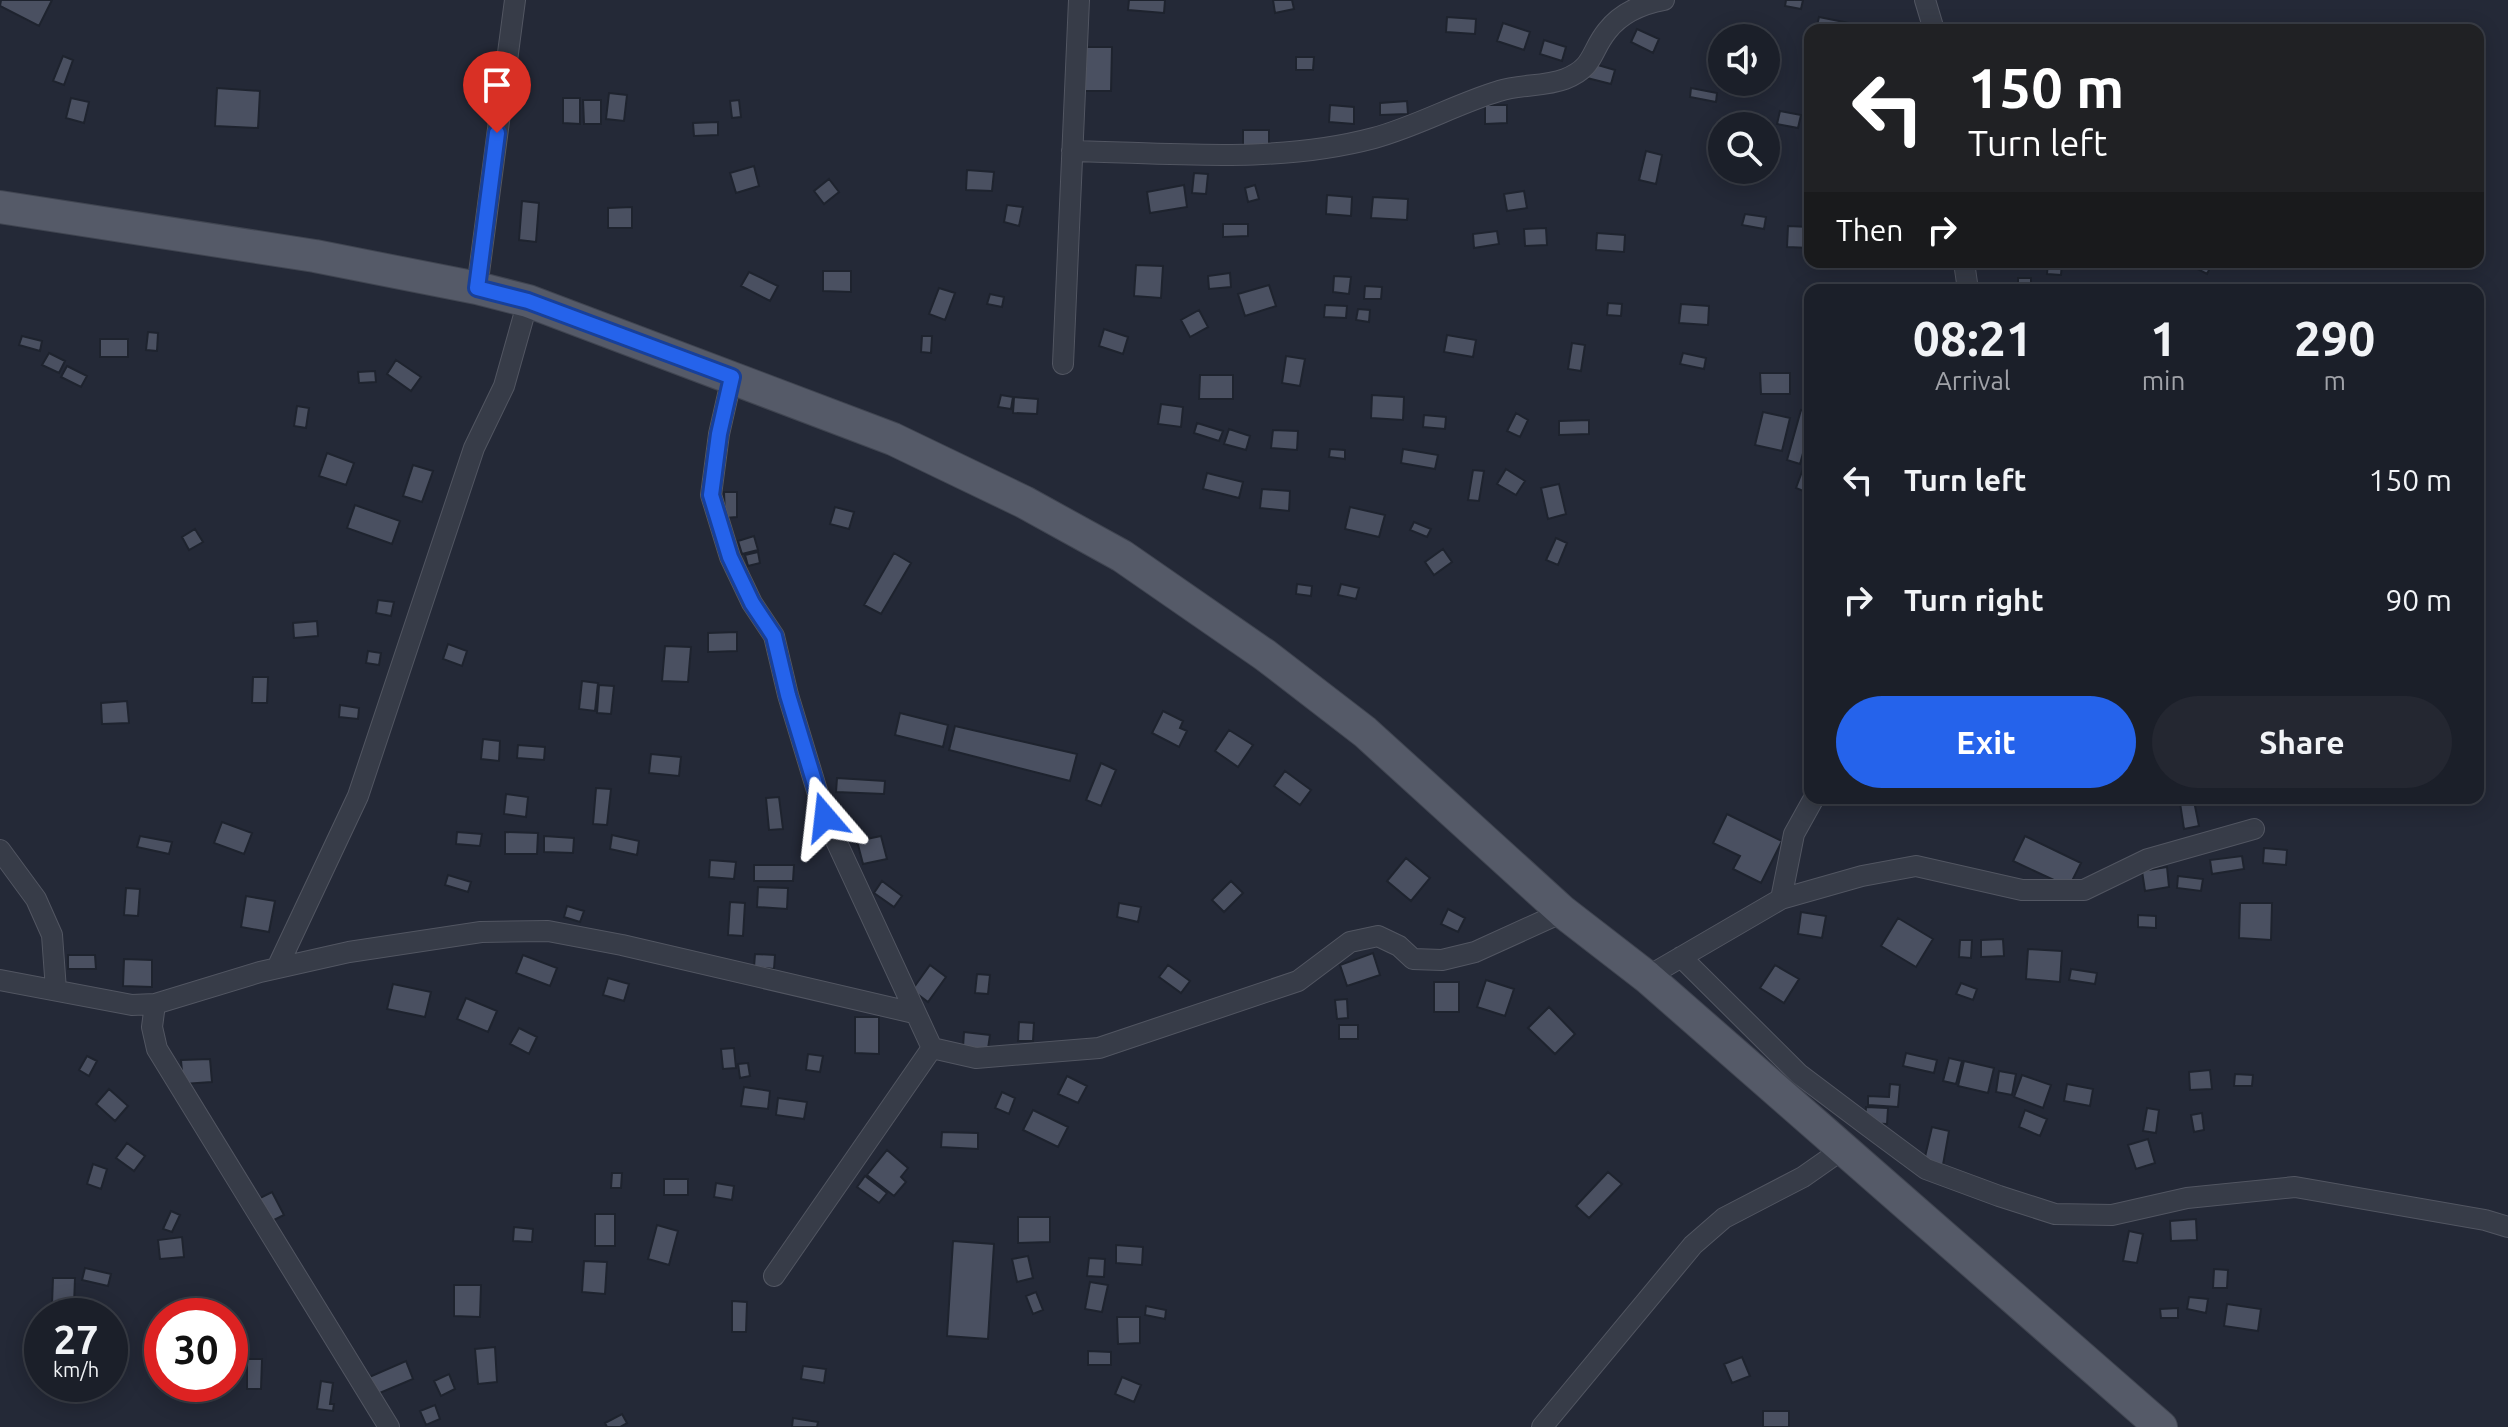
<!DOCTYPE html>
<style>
:root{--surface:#1b1f29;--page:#242731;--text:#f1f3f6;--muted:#a0a2a8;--line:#393d46;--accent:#2563eb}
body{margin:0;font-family:Ubuntu,sans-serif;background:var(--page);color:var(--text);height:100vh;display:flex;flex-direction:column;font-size:30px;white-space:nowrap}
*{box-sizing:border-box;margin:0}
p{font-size:26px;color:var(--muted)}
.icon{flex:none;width:44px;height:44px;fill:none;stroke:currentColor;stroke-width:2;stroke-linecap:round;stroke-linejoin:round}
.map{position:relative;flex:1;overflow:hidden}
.panel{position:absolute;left:1804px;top:284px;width:680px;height:520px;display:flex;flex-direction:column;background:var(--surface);border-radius:16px;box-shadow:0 4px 20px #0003,0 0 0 2px var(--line)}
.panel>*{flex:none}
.banner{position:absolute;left:1804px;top:24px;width:680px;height:244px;border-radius:16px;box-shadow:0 4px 20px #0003,0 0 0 2px var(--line);background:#202124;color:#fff;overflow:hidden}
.fabs{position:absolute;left:1708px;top:24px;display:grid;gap:16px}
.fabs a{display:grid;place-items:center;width:72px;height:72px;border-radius:50%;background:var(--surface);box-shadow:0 4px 20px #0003,0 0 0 2px var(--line);font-size:40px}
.speed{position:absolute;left:24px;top:1298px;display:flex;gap:16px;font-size:40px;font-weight:700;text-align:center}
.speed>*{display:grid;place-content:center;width:104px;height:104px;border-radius:50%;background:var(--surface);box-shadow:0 4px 20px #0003,0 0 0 2px var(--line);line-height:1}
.speed small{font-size:20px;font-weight:400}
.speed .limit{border:12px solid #d22;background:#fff;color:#111}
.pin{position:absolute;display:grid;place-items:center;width:68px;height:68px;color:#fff;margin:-82px -34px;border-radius:50% 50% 50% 0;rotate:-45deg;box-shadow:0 0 8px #0007}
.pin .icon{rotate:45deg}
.me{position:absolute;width:88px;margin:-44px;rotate:343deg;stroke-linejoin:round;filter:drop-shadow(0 0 6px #0008)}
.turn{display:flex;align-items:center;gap:28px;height:168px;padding:0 32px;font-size:36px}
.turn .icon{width:104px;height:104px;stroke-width:2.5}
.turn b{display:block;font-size:56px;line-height:68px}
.then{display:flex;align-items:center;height:76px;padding:0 32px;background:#0003;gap:16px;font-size:30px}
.eta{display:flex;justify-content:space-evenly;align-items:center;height:136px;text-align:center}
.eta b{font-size:48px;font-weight:700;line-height:56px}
.button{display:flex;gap:16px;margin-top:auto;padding:16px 32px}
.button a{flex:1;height:92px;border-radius:48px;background:var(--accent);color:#fff;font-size:32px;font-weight:700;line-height:92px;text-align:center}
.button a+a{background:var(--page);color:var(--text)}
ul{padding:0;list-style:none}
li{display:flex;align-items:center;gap:24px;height:120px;padding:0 32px}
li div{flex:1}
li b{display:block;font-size:30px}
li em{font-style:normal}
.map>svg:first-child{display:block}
.building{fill:#4a5061;stroke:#1e232e;stroke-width:2}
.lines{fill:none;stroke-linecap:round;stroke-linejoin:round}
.street-casing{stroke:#525662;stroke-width:22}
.primary-casing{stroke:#404551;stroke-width:34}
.street{stroke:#373c48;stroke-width:20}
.primary{stroke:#555a68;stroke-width:32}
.route-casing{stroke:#184099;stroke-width:20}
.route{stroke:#2563eb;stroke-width:14}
</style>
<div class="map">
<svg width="2508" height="1427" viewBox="0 0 2508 1427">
<rect width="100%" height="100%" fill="#242937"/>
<path class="building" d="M1,0h51l-13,26 -39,-20z
M1129,0h36l-1,13 -36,-3z
M1273,0h19l2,9 -19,4z
M1786,0h17l-2,9 -16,-3z
M1447,17l29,2 -1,15 -29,-2z
M1819,17l35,7 -1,6h-37z
M1503,23l27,9 -6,18 -27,-9z
M1867,26l33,2 -1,2h-32z
M1637,29l22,10 -6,14 -22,-11z
M1544,40l22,7 -4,14 -22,-7z
M1084,47h28l-1,44h-27z
M63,56l10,4 -9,25 -11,-4z
M1296,57h18l-1,13h-17z
M1591,63l24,7 -4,14 -24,-6z
M217,88l43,3 -2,37 -43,-2z
M1691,88l26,5 -1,9 -26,-5z
M609,93l18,2 -3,26 -18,-2z
M71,98l18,4 -5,21 -18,-5z
M563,98h17v26l-17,-1z
M583,100h18v24h-17z
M739,100l2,17 -9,1 -2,-17z
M1407,101l1,13 -28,1v-12z
M1330,105l24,2v17l-25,-2z
M1485,105h22v18l-22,1z
M1780,111l21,4 -3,13 -21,-4z
M718,122v13l-24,1 -1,-13z
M1243,130h26v18h-26z
M1646,151l16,4 -6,29 -17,-4z
M754,166l5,20 -23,7 -6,-20z
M967,170l27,2 -2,19 -26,-1z
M1194,173l14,1 -2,20 -14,-1z
M829,179l10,13 -15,12 -10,-13z
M1184,185l3,22 -37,6 -3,-21z
M1255,185l4,14 -11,3 -3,-14z
M1524,191l3,17 -20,3 -3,-17z
M1327,195l25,2 -1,19 -25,-2z
M1373,197l35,2 -1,21 -36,-2z
M522,201l17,2 -3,39 -17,-2z
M1007,205l16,2 -4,19 -15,-4z
M632,207v21h-24v-20z
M1745,214l21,3 -2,12 -22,-4z
M1223,224h25v12l-25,1z
M1788,226l22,1v21l-23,-1z
M1546,228l1,17 -22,1 -1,-17z
M1497,231l2,13 -25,4 -1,-14z
M1597,233l28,2 -1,17 -28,-2z
M2048,262h14l-1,13 -14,-1z
M2184,262h24l4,2 -5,10z
M1136,265l27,1 -2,32 -27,-2z
M823,271h28v21l-28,-1z
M749,272l29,14 -8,15 -29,-15z
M1230,273l1,14 -22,2 -1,-13z
M1334,276l17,1 -2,17 -16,-2z
M2018,278h13v12h-13z
M1269,285l7,21 -31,10 -7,-22z
M1365,286l17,1 -1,12h-17z
M939,288l16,5 -10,27 -16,-6z
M990,294l14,3 -2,10 -15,-3z
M1608,303l14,1 -1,12 -14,-1z
M1681,304l28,2 -1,19 -29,-2z
M1325,305l22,1 -1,12 -22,-1z
M1358,309l12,1 -1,12 -13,-2z
M1199,310l9,17 -18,10 -9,-17z
M1104,329l24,8 -5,17 -24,-8z
M148,332l10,1 -1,18 -11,-1z
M1447,335l29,5 -3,17 -29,-5z
M22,336l20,5 -2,10 -21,-6z
M922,336h10l-1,17 -10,-1z
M100,339h28v18h-28z
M1572,343l13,2 -4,26 -13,-2z
M49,353l16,8 -6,12 -17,-8z
M1683,353l23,5 -2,11 -24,-5z
M1286,356l19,3 -5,27 -18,-3z
M396,360l25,17 -10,14 -24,-17z
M67,366l20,10 -6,11 -20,-10z
M375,371l1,11 -17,1 -1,-11z
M1760,373h30v21h-29z
M1200,375h33v24h-34z
M1001,395l12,2 -2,12 -13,-2z
M1372,395l32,2 -1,23 -32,-2z
M1014,397l24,2 -1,15 -24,-1z
M1161,404l22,3 -2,20 -23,-3z
M297,406l12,2 -3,20 -12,-2z
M1801,410l9,2v16l-10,36 -13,-4z
M1763,412l27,6 -8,33 -27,-6z
M1516,413l12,7 -8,17 -13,-6z
M1424,415l22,2 -1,12 -22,-2z
M1589,420v14l-30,1v-14z
M1197,423l26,8 -4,10 -25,-8z
M1229,429l21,7 -4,14 -22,-6z
M1273,430l25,1 -1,19 -26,-2z
M1330,449l15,1v9l-16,-2z
M1403,449l35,6 -3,14 -34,-6z
M327,453l27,10 -8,22 -27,-9z
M1806,461l4,2 -2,30 -12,-5z
M413,465l20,6 -11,31 -19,-6z
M1506,469l19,12 -9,14 -19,-11z
M1473,470l11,1 -5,30 -11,-1z
M1207,473l36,9 -4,16 -36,-9z
M1559,484l7,30 -18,5 -7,-31z
M1262,489l28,2 -1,20 -29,-3z
M724,492h13v25l-12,1z
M355,505l45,16 -8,23 -45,-16z
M835,507l19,5 -5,17 -19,-5z
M1350,507l35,8 -6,22 -34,-8z
M1414,522l17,7 -4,8 -17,-7z
M195,529l8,13 -14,8 -7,-13z
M754,536l4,14 -16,4 -4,-13z
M1556,538l11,5 -9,22 -12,-5z
M1443,549l9,13 -18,13 -9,-13z
M758,552l2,11 -12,3 -3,-11z
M894,553l17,10 -30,51 -17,-9z
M1297,584l15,2 -1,10 -15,-2z
M1341,584l18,4 -3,11 -18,-4z
M378,600l16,2 -3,14 -15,-3z
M317,621l1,15 -24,2 -1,-15z
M737,632v19l-29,1v-19z
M448,644l19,7 -5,15 -19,-7z
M665,646l26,1 -3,35 -26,-1z
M368,651l13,2 -2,12 -13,-2z
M253,677h15l-1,26h-15z
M582,681l16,2 -3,28 -16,-2z
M599,685l15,1 -3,28 -14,-1z
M127,701l2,22 -27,1 -1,-21z
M340,705l19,3 -1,11 -19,-2z
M1163,711l20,10 -3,7 7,3 -8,16 -27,-14z
M900,713l48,12 -5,22 -48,-12z
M955,726l122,28 -7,27 -121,-31z
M1229,730l24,15 -15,22 -23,-16z
M483,739l17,2 -1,20 -18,-2z
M518,745l27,2 -1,13 -27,-2z
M651,754l30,3 -2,19 -30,-3z
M1101,763l15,7 -15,36 -15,-6z
M1285,771l26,19 -11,15 -26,-19z
M837,778l48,3 -1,13 -48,-2z
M596,788l15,1 -4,36 -14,-1z
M506,794l22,3 -2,20 -22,-3z
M779,797l4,32 -14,1 -3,-32z
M2194,801l5,25 -15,3 -4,-26z
M1727,814l55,27 -21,42 -28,-14 7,-13 -27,-13z
M222,822l30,11 -8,21 -30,-11z
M457,832l25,2 -2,12 -24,-2z
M505,832l33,1 -1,21h-32z
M612,835l27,6 -2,14 -27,-6z
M140,836l32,6 -3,12 -32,-7z
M544,836l30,2 -1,15 -29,-1z
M881,836l6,23 -24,5 -6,-23z
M2025,836l56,27 -12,24 -56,-26z
M2264,848l23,2 -1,15 -23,-2z
M2242,856l2,13 -32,5 -2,-14z
M1406,858l24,20 -19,23 -24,-20z
M710,860l26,2 -2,17 -25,-2z
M754,865h40l-1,16h-39z
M2167,867l2,20 -24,4 -3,-20z
M448,875l23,7 -3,10 -23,-7z
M2178,876l25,3 -2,12 -24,-3z
M882,881l20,15 -8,11 -20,-14z
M1231,881l12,12 -19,19 -12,-12z
M758,887l30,1 -1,21 -30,-2z
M126,888l14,1 -2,27 -14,-1z
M246,896l29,5 -6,31 -28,-5z
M730,902l15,1 -2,33 -15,-1z
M1119,903l22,4 -3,15 -21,-5z
M2240,903h32l-1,37 -32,-2z
M567,906l17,5 -4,11 -16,-5z
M1448,909l17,9 -7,14 -17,-8z
M1801,912l25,4 -4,22 -24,-4z
M2138,915l18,1v12l-18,-1z
M1898,918l35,21 -17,28 -35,-21z
M2003,939l1,17 -23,1v-17z
M1960,940h12l-1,18 -12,-1z
M2028,949l34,2 -2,31 -34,-3z
M1373,953l7,22 -33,11 -7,-21z
M755,954l20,1 -1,14 -20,-2z
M68,955h27l1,14h-28z
M523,955l34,13 -7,18 -34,-13z
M124,959l28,1v27l-29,-1z
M930,965l16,12 -18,25 -16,-12z
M1168,965l22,16 -9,12 -22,-16z
M1775,965l24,14 -15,24 -24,-15z
M2071,969l26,4 -2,11 -26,-4z
M977,974l13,1 -2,19 -13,-1z
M608,978l21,6 -5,17 -21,-6z
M1486,980l28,9 -9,27 -28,-9z
M1434,982h25v30h-25z
M1961,983l16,6 -4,11 -17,-6z
M393,984l38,8 -6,25 -38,-8z
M466,998l31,13 -9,21 -31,-13z
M1347,999l1,19 -11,1 -2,-19z
M1549,1007l26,27 -20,20 -27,-26z
M855,1017h24v37l-24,-1z
M1019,1022l15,1 -1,18h-15z
M1339,1025h19v14h-19z
M519,1028l18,9 -8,17 -19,-10z
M964,1032l26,3 -2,14 -25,-2z
M734,1048l2,20 -13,1 -2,-20z
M1906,1053l31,7 -3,13 -31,-7z
M808,1054l15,2 -3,16 -14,-2z
M87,1056l10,5 -8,15 -10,-6z
M1949,1058l13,3 -6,23 -13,-3z
M210,1059l2,23 -29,2 -2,-24z
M1964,1061l30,7 -6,25 -30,-7z
M748,1063l2,13 -10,2 -2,-14z
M2210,1070l2,19 -22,1 -1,-18z
M1999,1071l17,3 -4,21 -16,-3z
M2235,1074l18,1 -1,11h-18z
M2022,1075l29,10 -8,23 -29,-11z
M1067,1076l20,10 -9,17 -20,-9z
M1890,1084l10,1 -2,22 -30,-2v-9l21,1z
M2067,1084l26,5 -3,17 -26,-5z
M744,1087l26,4 -2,18 -27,-3z
M109,1089l19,17 -13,15 -19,-17z
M1002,1092l13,6 -6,16 -14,-6z
M778,1098l29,4 -3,17 -28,-4z
M1866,1107l22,1 -1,16 -22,-1z
M2147,1108l12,2 -3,23 -13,-2z
M1033,1110l35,17 -10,20 -35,-17z
M2025,1110l22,9 -7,17 -21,-9z
M2202,1113l2,17 -10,2 -3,-17z
M1932,1127l17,4 -6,34 -19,-4z
M942,1132l36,1v16l-37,-2z
M2148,1139l7,24 -19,6 -8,-24z
M127,1143l18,13 -11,15 -18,-13z
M887,1150l21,18 -7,9 5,5 -12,14 -27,-21z
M93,1164l14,5 -6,20 -14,-5z
M1608,1172l14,12 -33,34 -13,-12z
M612,1173h10l-1,15h-10z
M865,1176l22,17 -8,10 -22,-16z
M664,1179h24v16h-24z
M716,1183l18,3 -2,14 -18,-3z
M272,1192l12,23 -18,9 -12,-23z
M171,1211l9,4 -8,17 -9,-3z
M595,1214h20v32h-20z
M1018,1217h32v25l-32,1z
M2196,1219l1,21 -26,1 -1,-20z
M657,1225l21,6 -9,34 -21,-6z
M514,1227l19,2 -1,13 -19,-1z
M2129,1231l14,3 -6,29 -14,-2z
M182,1237l2,20 -24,2 -2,-19z
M953,1241l41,3 -6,95 -41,-3z
M1116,1245l27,2 -1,18 -26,-2z
M1028,1256l5,22 -16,4 -5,-23z
M1089,1258l16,1 -1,18 -17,-1z
M584,1261l23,1 -2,32 -23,-2z
M85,1268l26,6 -3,12 -26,-6z
M2214,1269l14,1 -1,18h-14z
M53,1278h22l-1,27 -22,-1z
M1090,1282l18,3 -6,27 -17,-3z
M454,1285h27l-1,32 -26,-1z
M1036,1292l7,18 -10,4 -7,-18z
M2189,1297l19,2 -2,14 -19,-4z
M732,1301l15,1 -1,30h-14z
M2227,1304l34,5 -3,22 -34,-5z
M1146,1306l20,4 -1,9 -20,-4z
M2178,1308v10h-17l-1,-9z
M1117,1317h23v26l-22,1z
M495,1347l2,35 -19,2 -3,-35z
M1088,1351l23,1v13h-23z
M1742,1357l8,19 -18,7 -8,-19z
M247,1359h15l-1,30h-14z
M406,1361l7,18 -38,16 -8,-17z
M803,1366l23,3 -2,14 -23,-4z
M449,1374l6,15 -14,7 -7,-15z
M1122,1377l19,8 -7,17 -19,-8z
M321,1381l12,2 -3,21h4l-1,7 -16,-2z
M435,1405l5,14 -14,6 -6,-14z
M1763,1411h26v16h-26z
M622,1414l5,9 -7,4h-13l-2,-4z
M793,1418l25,4 -1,5h-25z"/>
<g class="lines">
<defs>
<path id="street" d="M1925,0l9,30
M1072,151c101,2 204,13 302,-13 44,-12 82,-34 125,-47 21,-7 45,-4 66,-12 30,-12 25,-27 42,-48 14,-18 35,-27 57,-31
M1964,262l4,28
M477,288l38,-288
M1063,364l16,-364
M732,377l-13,57 -8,61 19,62 22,46 22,33 14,59 37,122 107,231 -158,228
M0,850l36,49 16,36 4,55
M1781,899l13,-65 20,-36
M1681,957l118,117 69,52 58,43 73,27 56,18 57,1 75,-17 108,-11 190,33 23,7
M277,968l81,-172 116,-348 30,-62 24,-85
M1647,977l134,-78 81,-23 54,-10 106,24h62l64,-31 106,-30
M0,980l132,25 23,-1 105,-32 89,-20 132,-20 67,-1 74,14 292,68
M155,1004l-3,23 5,22 232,378
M932,1048l44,10 123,-10 199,-67 52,-39 28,-6 21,10 14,13 29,1 33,-8 88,-40
M1542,1427l151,-182 31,-27 79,-41 40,-28"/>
<path id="primary" d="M0,207l315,49 162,32 51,13 365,138 131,63 98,54 143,99 100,77 198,180 84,65 514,450"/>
</defs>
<use href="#street" class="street-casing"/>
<use href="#primary" class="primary-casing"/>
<use href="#street" class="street"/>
<use href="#primary" class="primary"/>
</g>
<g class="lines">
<defs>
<path id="route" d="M497,133l-20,155 51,13 204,76 -13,57 -8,61 19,62 22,46 22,33 14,59 37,122"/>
</defs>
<use href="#route" class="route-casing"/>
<use href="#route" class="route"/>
</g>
</svg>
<div class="fabs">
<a><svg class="icon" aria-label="sound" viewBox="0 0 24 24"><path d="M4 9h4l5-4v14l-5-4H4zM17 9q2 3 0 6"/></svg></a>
<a><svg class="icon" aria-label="search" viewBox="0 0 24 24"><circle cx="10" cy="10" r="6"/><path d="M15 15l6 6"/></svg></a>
</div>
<div class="speed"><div>27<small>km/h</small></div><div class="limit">30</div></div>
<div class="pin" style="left:497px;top:133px;background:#d93025"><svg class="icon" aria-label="arrive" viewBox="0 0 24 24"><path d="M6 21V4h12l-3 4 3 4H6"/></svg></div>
<svg class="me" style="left:825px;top:817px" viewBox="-20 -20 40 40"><path d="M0-17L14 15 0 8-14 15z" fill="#2563eb" stroke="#fff" stroke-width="4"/></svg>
<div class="banner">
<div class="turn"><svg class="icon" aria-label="left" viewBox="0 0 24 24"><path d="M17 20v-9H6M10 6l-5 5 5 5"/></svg><div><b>150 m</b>Turn left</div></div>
<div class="then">Then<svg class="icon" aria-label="right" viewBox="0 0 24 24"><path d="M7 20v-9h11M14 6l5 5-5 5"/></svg></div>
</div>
<section class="panel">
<div class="eta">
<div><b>08:21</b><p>Arrival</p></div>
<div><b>1</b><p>min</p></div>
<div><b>290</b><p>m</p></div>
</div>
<ul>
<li><svg class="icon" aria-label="left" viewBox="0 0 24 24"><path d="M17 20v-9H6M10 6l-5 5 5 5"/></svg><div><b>Turn left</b></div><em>150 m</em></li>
<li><svg class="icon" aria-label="right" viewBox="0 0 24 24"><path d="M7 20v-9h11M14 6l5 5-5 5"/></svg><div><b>Turn right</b></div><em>90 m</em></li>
</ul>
<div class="button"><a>Exit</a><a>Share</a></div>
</section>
</div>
